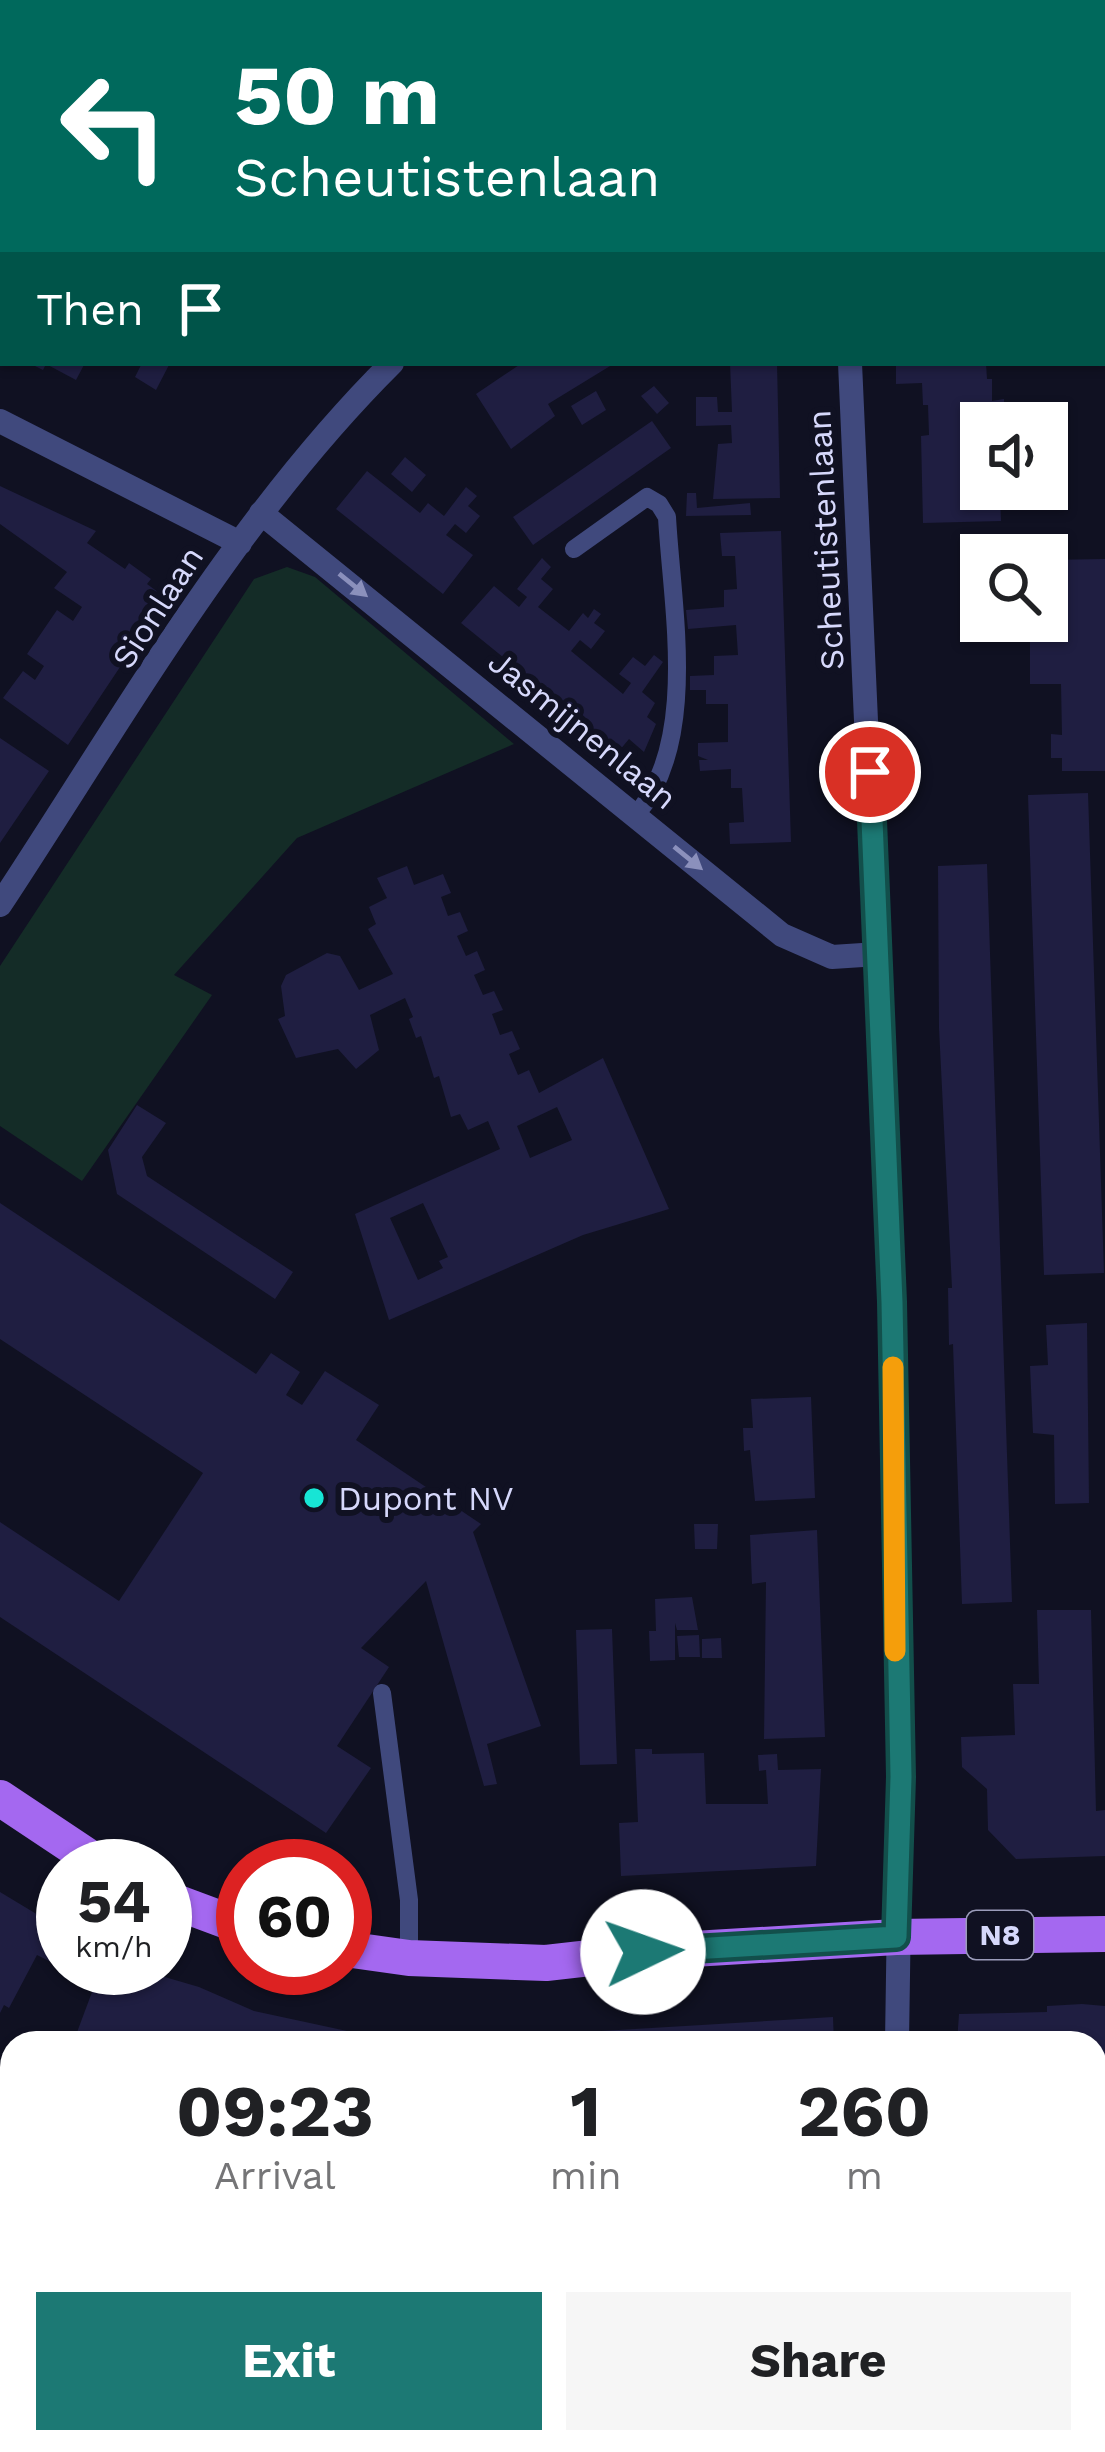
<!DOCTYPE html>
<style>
:root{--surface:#fff;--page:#f6f6f6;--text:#202124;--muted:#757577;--accent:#1c7974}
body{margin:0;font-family:"Work Sans",sans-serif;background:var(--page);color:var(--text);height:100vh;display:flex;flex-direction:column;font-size:45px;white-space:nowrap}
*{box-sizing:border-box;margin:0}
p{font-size:39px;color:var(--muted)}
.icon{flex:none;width:66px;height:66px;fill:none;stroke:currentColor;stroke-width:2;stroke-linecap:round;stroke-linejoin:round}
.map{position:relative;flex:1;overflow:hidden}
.drawer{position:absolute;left:0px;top:2031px;width:1107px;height:423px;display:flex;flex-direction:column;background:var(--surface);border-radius:36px 36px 0 0;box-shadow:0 3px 9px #0004}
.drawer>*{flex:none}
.guide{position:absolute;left:0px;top:0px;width:1107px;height:366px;box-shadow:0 3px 9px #0004;background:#00695c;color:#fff;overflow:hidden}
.fabs{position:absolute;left:960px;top:402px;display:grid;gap:24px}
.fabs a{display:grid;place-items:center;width:108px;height:108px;border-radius:0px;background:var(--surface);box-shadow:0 3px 9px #0004;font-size:60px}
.speed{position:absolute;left:36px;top:1839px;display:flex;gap:24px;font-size:60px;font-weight:700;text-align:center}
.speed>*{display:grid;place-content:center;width:156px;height:156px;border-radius:50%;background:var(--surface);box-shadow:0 3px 9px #0004;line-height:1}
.speed small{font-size:30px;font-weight:400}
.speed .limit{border:18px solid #d22;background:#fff;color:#111}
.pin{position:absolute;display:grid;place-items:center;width:102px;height:102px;color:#fff;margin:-51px;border:6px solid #fff;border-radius:50%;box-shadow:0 3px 12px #0007}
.me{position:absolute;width:132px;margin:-66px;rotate:87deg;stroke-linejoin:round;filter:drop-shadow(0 0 9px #0008)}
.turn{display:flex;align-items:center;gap:42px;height:252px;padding:0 36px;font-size:54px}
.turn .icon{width:156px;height:156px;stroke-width:2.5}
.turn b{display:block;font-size:84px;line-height:102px}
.then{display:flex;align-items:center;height:114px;padding:0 36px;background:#0003;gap:24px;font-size:45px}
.eta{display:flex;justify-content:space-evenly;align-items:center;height:204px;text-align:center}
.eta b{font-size:72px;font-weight:700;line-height:84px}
.button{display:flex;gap:24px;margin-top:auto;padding:24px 36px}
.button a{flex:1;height:138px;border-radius:0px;background:var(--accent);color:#fff;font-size:48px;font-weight:700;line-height:138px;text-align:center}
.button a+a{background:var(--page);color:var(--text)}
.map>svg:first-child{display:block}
.green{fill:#142c27}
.building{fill:#1f1e41;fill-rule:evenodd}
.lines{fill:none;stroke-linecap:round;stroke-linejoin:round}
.lane{stroke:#40497d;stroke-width:18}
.street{stroke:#40497d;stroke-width:24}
.primary{stroke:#a468f0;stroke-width:36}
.oneway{fill:#8b90bc}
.route-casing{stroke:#124f4b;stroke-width:30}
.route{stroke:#1c7974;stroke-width:21}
.slow{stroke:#f59e0b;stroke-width:21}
.poi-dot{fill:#17e5d5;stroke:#101122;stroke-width:4.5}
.labels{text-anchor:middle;stroke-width:12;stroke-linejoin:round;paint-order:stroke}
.shield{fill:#101122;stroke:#9b9cba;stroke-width:3}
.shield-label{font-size:30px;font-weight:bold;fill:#d6d8fb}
.street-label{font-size:33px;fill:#d6d8fb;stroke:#101122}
.poi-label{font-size:33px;fill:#d6d8fb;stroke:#101122;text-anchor:start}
</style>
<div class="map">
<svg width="1105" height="2452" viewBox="0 0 1105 2452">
<rect width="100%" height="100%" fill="#101122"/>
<path class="green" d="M287,567l28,10 199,167 -217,94 -123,137 38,20 -130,186 -82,-55v-160l254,-387z"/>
<path class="building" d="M29,363h56l-9,17 -30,-16 -3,6z
M142,363h28l-14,27 -21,-13z
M522,363h93l-67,41 7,12 -44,33 -35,-55z
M730,363h47l3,135 -67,1 5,-55 14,-1 -1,-18 -35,1v-29h21l1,15h14z
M921,363h65l1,16h5v22l12,-2v24h-23v66h31v5l-12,1 1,26 -78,2 -2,-87 8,-1 -1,-30h-5l-1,-22 -26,1v-18z
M654,386l15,17 -12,11 -16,-18z
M596,391l10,19 -24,15 -11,-19z
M652,421l19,27 -138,97 -20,-28z
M405,457l21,18 -14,17 -21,-18z
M367,471l53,42 8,-10 16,13 22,-29 11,9 -9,10 12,10 -14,17 -11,-9 -9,11 27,20 -30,39 -107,-85z
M0,486l96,45 -9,12 38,26 4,-6 22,16 -4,5 19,14 -98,147 -65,-47 20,-27 12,9 9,-14 -17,-12 30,-44 16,11 9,-14 -28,-19 13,-16 -67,-48z
M687,493h9l1,15 53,-5 1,12 -65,1z
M781,531l10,311 -61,2 -1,-21 15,-1 -2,-34h-11v-19l-31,2 -1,-11h9l-10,-4v-13l30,-1v-38h-22v-14h-16v-14l24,-1v-19l24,-1 -2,-30 -48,4 -2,-19 38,-3v-17l13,-1 -2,-33h-13l-2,-23z
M542,558l9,9 -10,12 12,10 -15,18 31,24 14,-18 5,5 6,-9 7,5 -7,9 11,8 -14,18 -11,-9 -9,11 52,43 8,-11 -12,-9 14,-17 12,9 9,-11 9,7 -21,30 13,11 -8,14 9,7 -12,28 -15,-13 -10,12 -158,-128 33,-37 25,21 8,-10 -10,-8z
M1105,559v212h-43v-13h-11v-24l11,1 -1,-51h-31v-63h17v-61z
M0,738l49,33 -49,72z
M1088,793l16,480 -60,2 -16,-480z
M987,864l25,738 -50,2 -9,-260 -4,1 -1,-57h4l-13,-260 -1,-162z
M407,866l7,19 29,-11 8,19 -10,4 7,19 12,-4 8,19 -11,5 9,20 11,-5 8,19 -11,5 9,20 11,-4 9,19 -11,4 8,21 12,-4 8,18 -11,5 9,21 11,-5 10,23 64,-35 66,151 -86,26 -194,85 -34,-106 145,-65 -12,-28 -20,9 -8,-16 -9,3 -12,-41 -5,2 -13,-42 -5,2 -7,-19 4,-2 -8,-19 -35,17 9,35 -23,19 -18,-20 -42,9 -18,-39 7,-3 -4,-30 5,-11 41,-22 13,3 19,34 34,-16 -25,-45 8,-5 -7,-17 18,-9 -10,-20zM557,1107l15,33 -42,18 -13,-32zM423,1203l25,54 -9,4 4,7 -25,12 -28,-62z
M137,1105l29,18 -24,34 5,19 146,96 -18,27 -158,-105 -9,-44z
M0,1203l256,171 15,-21 29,19 -14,23 16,10 23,-34 54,34 -23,35 125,84 -8,8 68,194 -54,18 10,40 -13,2 -58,-205 -65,67 28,19 -52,79 34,22 -45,65 -326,-216v-95l119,79 84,-128 -203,-134z
M1087,1323l2,180 -34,1 -1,-69 -21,-2 -3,-67 18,-1 -2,-40z
M811,1397l4,101 -60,3 -5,-51 -6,1 -1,-23h10l-2,-29z
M694,1524h24l-1,25h-22z
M817,1530l8,207 -61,2 2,-157 -14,2 -2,-49z
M692,1597l6,33h-21l-2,-7v37l-25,1 -1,-30h7l-1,-32z
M1037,1610h54l5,201 9,-1v46l-89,3 -28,-29 -1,-41 -25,-22 -1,-30 54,-2 -2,-51h26z
M612,1629l5,135 -37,1 -4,-135z
M699,1635l1,22h-21l-2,-21z
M721,1638l1,20h-20v-19z
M635,1749h17v5l52,-1 2,51h62l-2,-34 -7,1 -1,-16 19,-1 1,16 43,-1 -5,97 -195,10 -2,-53 19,-1z
M0,1892l63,38 -12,32 -14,-7 -28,53 -5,-3 -4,8z
M101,1968h33l65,19 55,24 93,20 138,7 348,-21 1,26h-656l2,-7 -11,-4v11h-96z
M1082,2004l23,2v70h-10v-33h-138l2,-29 88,-2v-6z
M11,2083h1v69l-12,-4v-33z
M736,2442h46l-1,10h-45z"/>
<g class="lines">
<path class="lane" d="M574,549l73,-52 12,7 8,13c5,91 32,224 -31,298
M382,1693l27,207v58
M877,2450l20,2"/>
<path class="street" d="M361,0l3,3
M832,0l1,3
M24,3l6,-3
M0,17l3,-2
M0,127l3,6
M0,195l3,-3
M850,363l42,939 9,474 -4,267
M0,421l240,122
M261,513l521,422 50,22 46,-3
M0,905c122,-185 234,-385 392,-542
M877,2452l1,-10"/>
<path class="primary" d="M0,1798l102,68
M165,1898l78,29
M345,1949l64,9 137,5 97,-11 253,-15 209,-3"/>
</g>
<defs><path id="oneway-solid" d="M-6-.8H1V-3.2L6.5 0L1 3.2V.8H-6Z" transform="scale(3)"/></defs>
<g class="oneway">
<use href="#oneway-solid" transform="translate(353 585) rotate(39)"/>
<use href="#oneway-solid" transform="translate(688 858) rotate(39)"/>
</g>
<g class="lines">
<defs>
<path id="route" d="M643,1952l253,-15 5,-160 -9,-475 -22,-530"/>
</defs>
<use href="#route" class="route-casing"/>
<use href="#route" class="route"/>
<path class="slow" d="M893,1367l2,284"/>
</g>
<circle class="poi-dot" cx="314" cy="1498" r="12"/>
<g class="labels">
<rect class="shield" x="967" y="1911" width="66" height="48" rx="9"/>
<g class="shield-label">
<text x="1000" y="1945">N8</text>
</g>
<g class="street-label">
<text transform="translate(825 540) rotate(-93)" y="12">Scheutistenlaan</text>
<text transform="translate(157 607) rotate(-57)" y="12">Sionlaan</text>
<text transform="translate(583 729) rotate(39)" y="12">Jasmijnenlaan</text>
</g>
<g class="poi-label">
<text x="338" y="1510">Dupont NV</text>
</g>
</g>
</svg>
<div class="fabs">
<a><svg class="icon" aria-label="sound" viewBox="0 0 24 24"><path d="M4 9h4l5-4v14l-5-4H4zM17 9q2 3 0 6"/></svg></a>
<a><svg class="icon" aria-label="search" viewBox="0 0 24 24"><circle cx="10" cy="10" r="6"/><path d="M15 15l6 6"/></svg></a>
</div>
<div class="speed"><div>54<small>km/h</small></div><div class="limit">60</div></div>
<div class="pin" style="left:870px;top:772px;background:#d93025"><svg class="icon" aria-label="arrive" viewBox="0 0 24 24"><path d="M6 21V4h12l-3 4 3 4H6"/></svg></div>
<svg class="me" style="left:643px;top:1952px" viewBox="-20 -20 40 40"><circle r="19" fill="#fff"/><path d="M0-13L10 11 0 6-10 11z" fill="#1c7974"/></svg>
<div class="guide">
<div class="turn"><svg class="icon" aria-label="left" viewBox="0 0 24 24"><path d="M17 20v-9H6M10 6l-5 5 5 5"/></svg><div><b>50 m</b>Scheutistenlaan</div></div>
<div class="then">Then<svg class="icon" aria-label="arrive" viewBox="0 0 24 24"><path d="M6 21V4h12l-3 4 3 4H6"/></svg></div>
</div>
<section class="drawer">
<div class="eta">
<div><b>09:23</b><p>Arrival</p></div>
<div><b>1</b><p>min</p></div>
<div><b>260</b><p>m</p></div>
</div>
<div class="button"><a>Exit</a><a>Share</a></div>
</section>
</div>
